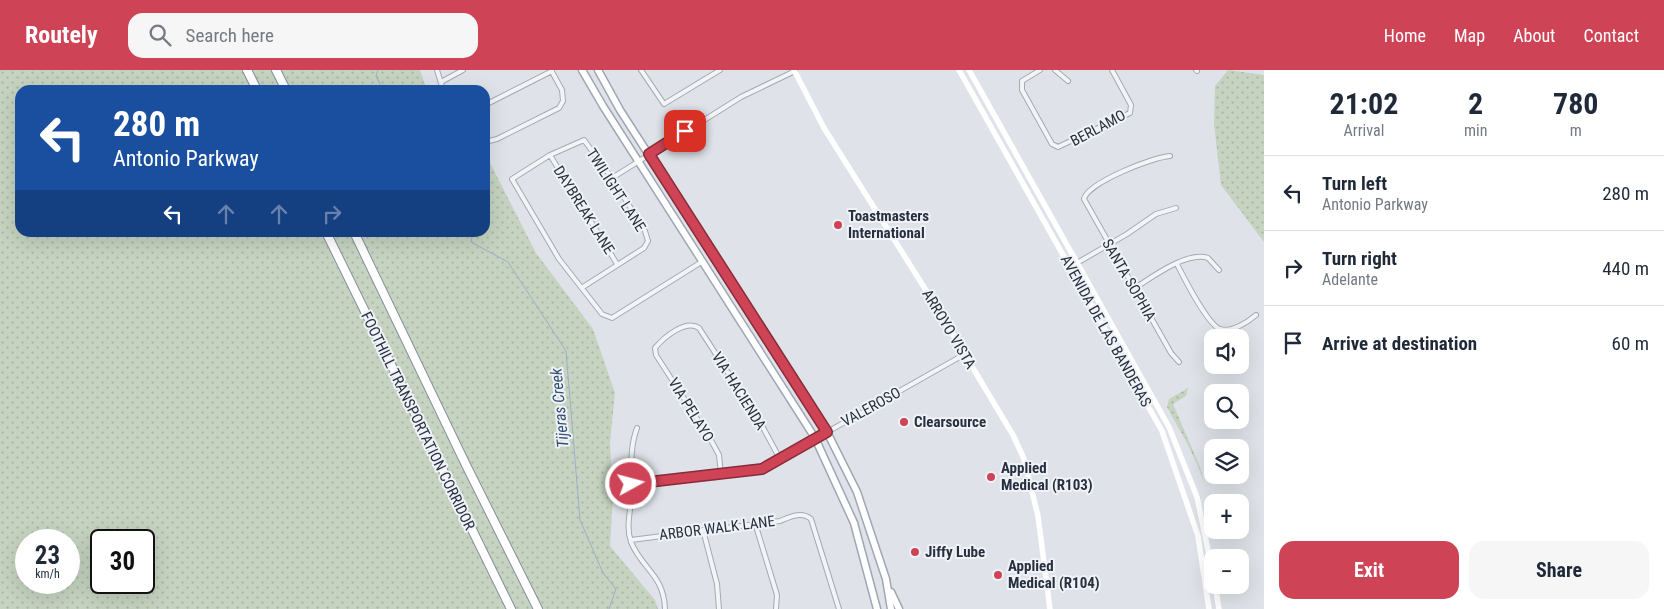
<!DOCTYPE html>
<meta charset="utf-8">
<style>
:root{--surface:#fff;--page:#f6f6f7;--text:#1f2937;--muted:#747a83;--line:#e0e1e3;--accent:#cf4356}
body{margin:0;font-family:"Roboto Condensed",sans-serif;background:var(--page);color:var(--text);height:100vh;display:flex;flex-direction:column;font-size:19px;white-space:nowrap}
*{box-sizing:border-box;margin:0}
p{font-size:16px;color:var(--muted)}
.icon{flex:none;width:28px;height:28px;fill:none;stroke:currentColor;stroke-width:2;stroke-linecap:round;stroke-linejoin:round}
.map{position:relative;flex:1;overflow:hidden}
.panel{display:flex;flex-direction:column;background:var(--surface);width:400px}
.panel>*{flex:none}
.hud{position:absolute;left:15px;top:15px;width:475px;height:152px;border-radius:15px;box-shadow:0 5px 20px #0002;background:#1a4fa0;color:#fff;overflow:hidden}
.controls{position:absolute;left:1204px;top:259px;display:grid;gap:10px}
.controls a{display:grid;place-items:center;width:45px;height:45px;border-radius:10px;background:var(--surface);box-shadow:0 5px 20px #0002;font-size:25px}
.speed{position:absolute;left:15px;top:459px;display:flex;gap:10px;font-size:25px;font-weight:700;text-align:center}
.speed>*{display:grid;place-content:center;width:65px;height:65px;border-radius:50%;background:var(--surface);box-shadow:0 5px 20px #0002;line-height:1}
.speed small{font-size:12px;font-weight:400}
.speed .limit{border:2px solid #111;border-radius:8px;background:#fff;color:#111}
.pin{position:absolute;display:grid;place-items:center;width:42px;height:42px;color:#fff;margin:-21px;border-radius:10px;box-shadow:0 2px 8px #0006}
.me{position:absolute;width:55px;margin:-28px;rotate:83deg;stroke-linejoin:round;filter:drop-shadow(0 0 4px #0008)}
.turn{display:flex;align-items:center;gap:18px;height:105px;padding:0 15px;font-size:22px}
.turn .icon{width:65px;height:65px;stroke-width:2.5}
.turn b{display:block;font-size:35px;line-height:42px}
.lanes{display:flex;align-items:center;height:48px;padding:0 15px;background:#0003;justify-content:center;gap:25px;direction:ltr}
.lanes .off{opacity:.35}
.eta{display:flex;justify-content:space-evenly;align-items:center;height:85px;text-align:center}
.eta b{font-size:30px;font-weight:700;line-height:35px}
.primary-button{display:flex;gap:10px;margin-top:auto;padding:10px 15px}
.primary-button a{flex:1;height:58px;border-radius:15px;background:var(--accent);color:#fff;font-size:20px;font-weight:700;line-height:58px;text-align:center}
.primary-button a+a{background:var(--page);color:var(--text)}
ul{padding:0;list-style:none}
li{display:flex;align-items:center;gap:15px;height:75px;padding:0 15px;border-top:1px solid var(--line)}
li div{flex:1}
li b{display:block;font-size:19px}
li em{font-style:normal}
header{display:flex;align-items:center;gap:30px;box-sizing:border-box;height:70px;padding:0 25px;background:var(--accent);color:#fff}
header strong{font-size:24px}
nav{display:flex;gap:28px;margin-inline-start:auto;font-size:18px}
.search{width:350px;height:45px;background:var(--page);display:flex;align-items:center;gap:12px;box-sizing:border-box;padding:0 18px;border-radius:15px;color:var(--muted);font-size:19px}
main{display:flex;flex:1;min-height:0}
.map>svg:first-child{display:block}
.grass{fill:url(#grass-dots);fill-rule:evenodd}
.lines{fill:none;stroke-linecap:round;stroke-linejoin:round}
.stream{stroke:#9ab0c9;stroke-width:1}
.street-casing{stroke:#a4aab3;stroke-width:6}
.primary-casing{stroke:#9fa7b4;stroke-width:9}
.highway-casing{stroke:#87909f;stroke-width:10}
.street{stroke:#f2f4f7;stroke-width:4}
.secondary{stroke:#fff;stroke-width:5.5}
.primary{stroke:#fff;stroke-width:6}
.highway{stroke:#fff;stroke-width:8}
.route-casing{stroke:#872c38;stroke-width:12}
.route{stroke:#cf4356;stroke-width:9}
.poi-dot{fill:#cf4356;stroke:#eff2f6;stroke-width:2}
.labels{text-anchor:middle;stroke-width:4;stroke-linejoin:round;paint-order:stroke}
.street-label{font-size:15px;fill:#283040;stroke:#eff2f6}
.poi-label{font-size:15px;font-weight:bold;fill:#283040;stroke:#eff2f6;text-anchor:start}
.water-label{font-size:16px;font-style:italic;fill:#324f74;stroke:#eff2f6}
</style>
<header>
<strong>Routely</strong>
<div class="search"><svg class="icon" aria-label="search" viewBox="0 0 24 24"><circle cx="10" cy="10" r="6"/><path d="M15 15l6 6"/></svg>Search here</div>
<nav><a>Home</a><a>Map</a><a>About</a><a>Contact</a></nav>
</header>
<main>
<div class="map">
<svg width="1264" height="539" viewBox="0 0 1264 539">
<defs>
<pattern id="grass-dots" width="8" height="8" patternUnits="userSpaceOnUse" patternTransform="scale(1.25)"><rect width="8" height="8" fill="#c5d3c0"/><path d="M2 2h.1M6 6h.1" fill="none" stroke="#a9b5a6" stroke-width="1.8" stroke-linecap="round"/></pattern>
</defs>
<rect width="100%" height="100%" fill="#dfe3e9"/>
<path class="grass" d="M0,0h420l7,20h-407v142h465v-79l51,100 57,76 22,64 -5,50 3,53 -3,50 45,54 3,9h-658zM26,470h43v42h-43zM101,470h43v42h-43z
M1228,0l36,5v167l-43,-57 -7,-61 1,-38z
M1188,318l-2,8 -13,8 27,63 12,47 -3,-2c-1,-38 -25,-73 -42,-105l2,-8z"/>
<g class="lines">
<path class="stream" d="M378,0l-2,6 7,14
M473,162l-2,10 37,20 58,89 14,169 23,53 13,16 -7,20"/>
<defs>
<path id="street" d="M437,0l6,20
M641,0l23,34 56,-34
M1040,0l-18,11v9l30,54 6,3 72,-34 1,-8 -19,-35
M1055,0l13,11
M1196,0l1,1
M441,12l22,-12
M485,35l67,-34
M485,69l4,2 8,-2 62,-31 4,-7 -1,-11 -11,-20
M550,85l67,109
M1170,86c-17,1 -83,27 -86,43l87,154 8,9
M612,108l129,-81 54,-26
M1177,194c6,12 31,61 43,65 11,4 28,-7 36,-14
M1070,197l57,-33 29,-20 20,-6
M583,217l61,-39 4,-7 -3,-10 -33,-53 -28,-38 -34,15 -38,24 47,80 43,55 10,4 91,-57
M1135,218c17,-11 52,-37 73,-30l11,12
M637,358c-9,24 -4,47 -6,72 -1,14 -5,28 0,42 11,27 33,33 34,67
M721,404l-2,-19 -7,-13 -56,-87 -1,-7c9,-11 31,-29 44,-20l61,94 20,37
M631,414l131,-15 203,-115
M755,453l22,72 -1,14
M703,460l14,54 2,25
M631,470l149,-19c10,-4 21,-10 31,-2l28,90"/>
<path id="primary" d="M582,0l21,36 212,332 39,85 23,86
M598,0l22,40 207,322 30,60 29,87 5,30
M891,522l8,17"/>
<path id="highway" d="M247,0l10,20
M276,0l10,20
M326,162l185,377
M354,162l112,233 72,144"/>
</defs>
<use href="#street" class="street-casing"/>
<use href="#primary" class="primary-casing"/>
<use href="#highway" class="highway-casing"/>
<use href="#street" class="street"/>
<path class="secondary" d="M794,0l30,58 110,175 79,132 11,24 14,57 12,93
M959,0l203,361 36,105 11,73
M969,0l200,357 28,70 15,72
M1126,288l21,37 6,5
M1215,515l4,24"/>
<use href="#primary" class="primary"/>
<use href="#highway" class="highway"/>
</g>
<g class="lines">
<defs>
<path id="route" d="M631,414l131,-15 65,-37 -178,-278 36,-23"/>
</defs>
<use href="#route" class="route-casing"/>
<use href="#route" class="route"/>
</g>
<g class="poi-dot">
<circle cx="838" cy="155" r="5"/>
<circle cx="904" cy="352" r="5"/>
<circle cx="991" cy="407" r="5"/>
<circle cx="915" cy="482" r="5"/>
<circle cx="998" cy="505" r="5"/>
</g>
<g class="labels">
<g class="street-label">
<text transform="translate(1098 58) rotate(-28)" y="5">BERLAMO</text>
<text transform="translate(616 120) rotate(57)" y="5">TWILIGHT LANE</text>
<text transform="translate(584 140) rotate(58)" y="5">DAYBREAK LANE</text>
<text transform="translate(1129 210) rotate(60)" y="5">SANTA SOPHIA</text>
<text transform="translate(949 259) rotate(59)" y="5">ARROYO VISTA</text>
<text transform="translate(1106 261) rotate(61)" y="5">AVENIDA DE LAS BANDERAS</text>
<text transform="translate(739 321) rotate(58)" y="5">VIA HACIENDA</text>
<text transform="translate(871 337) rotate(-29)" y="5">VALEROSO</text>
<text transform="translate(691 340) rotate(58)" y="5">VIA PELAYO</text>
<text transform="translate(418 351) rotate(64)" y="5">FOOTHILL TRANSPORTATION CORRIDOR</text>
<text transform="translate(717 458) rotate(-7)" y="5">ARBOR WALK LANE</text>
</g>
<g class="poi-label">
<text x="848" y="151">Toastmasters<tspan x="848" dy="17">International</tspan></text>
<text x="914" y="357">Clearsource</text>
<text x="1001" y="403">Applied<tspan x="1001" dy="17">Medical (R103)</tspan></text>
<text x="925" y="487">Jiffy Lube</text>
<text x="1008" y="501">Applied<tspan x="1008" dy="17">Medical (R104)</tspan></text>
</g>
<g class="water-label">
<text transform="translate(559 338) rotate(-95)" y="6">Tijeras Creek</text>
</g>
</g>
</svg>
<div class="controls">
<a><svg class="icon" aria-label="sound" viewBox="0 0 24 24"><path d="M4 9h4l5-4v14l-5-4H4zM17 9q2 3 0 6"/></svg></a>
<a><svg class="icon" aria-label="search" viewBox="0 0 24 24"><circle cx="10" cy="10" r="6"/><path d="M15 15l6 6"/></svg></a>
<a><svg class="icon" aria-label="layers" viewBox="0 0 24 24"><path d="M12 4l9 5-9 5-9-5zM3 14l9 5 9-5"/></svg></a>
<a>+</a>
<a>−</a>
</div>
<div class="speed"><div>23<small>km/h</small></div><div class="limit">30</div></div>
<div class="pin" style="left:685px;top:61px;background:#d93025"><svg class="icon" aria-label="arrive" viewBox="0 0 24 24"><path d="M6 21V4h12l-3 4 3 4H6"/></svg></div>
<svg class="me" style="left:631px;top:414px" viewBox="-20 -20 40 40"><circle r="17" fill="#cf4356" stroke="#fff" stroke-width="3"/><path d="M0-11L8 9 0 5-8 9z" fill="#fff"/></svg>
<div class="hud">
<div class="turn"><svg class="icon" aria-label="left" viewBox="0 0 24 24"><path d="M17 20v-9H6M10 6l-5 5 5 5"/></svg><div><b>280 m</b>Antonio Parkway</div></div>
<div class="lanes"><svg class="icon" aria-label="left" viewBox="0 0 24 24"><path d="M17 20v-9H6M10 6l-5 5 5 5"/></svg><svg class="icon off" aria-label="ahead" viewBox="0 0 24 24"><path d="M12 20V5M6 11l6-6 6 6"/></svg><svg class="icon off" aria-label="ahead" viewBox="0 0 24 24"><path d="M12 20V5M6 11l6-6 6 6"/></svg><svg class="icon off" aria-label="right" viewBox="0 0 24 24"><path d="M7 20v-9h11M14 6l5 5-5 5"/></svg></div>
</div>
</div>
<section class="panel">
<div class="eta">
<div><b>21:02</b><p>Arrival</p></div>
<div><b>2</b><p>min</p></div>
<div><b>780</b><p>m</p></div>
</div>
<ul>
<li><svg class="icon" aria-label="left" viewBox="0 0 24 24"><path d="M17 20v-9H6M10 6l-5 5 5 5"/></svg><div><b>Turn left</b><p>Antonio Parkway</p></div><em>280 m</em></li>
<li><svg class="icon" aria-label="right" viewBox="0 0 24 24"><path d="M7 20v-9h11M14 6l5 5-5 5"/></svg><div><b>Turn right</b><p>Adelante</p></div><em>440 m</em></li>
<li><svg class="icon" aria-label="arrive" viewBox="0 0 24 24"><path d="M6 21V4h12l-3 4 3 4H6"/></svg><div><b>Arrive at destination</b></div><em>60 m</em></li>
</ul>
<div class="primary-button"><a>Exit</a><a>Share</a></div>
</section>
</main>
